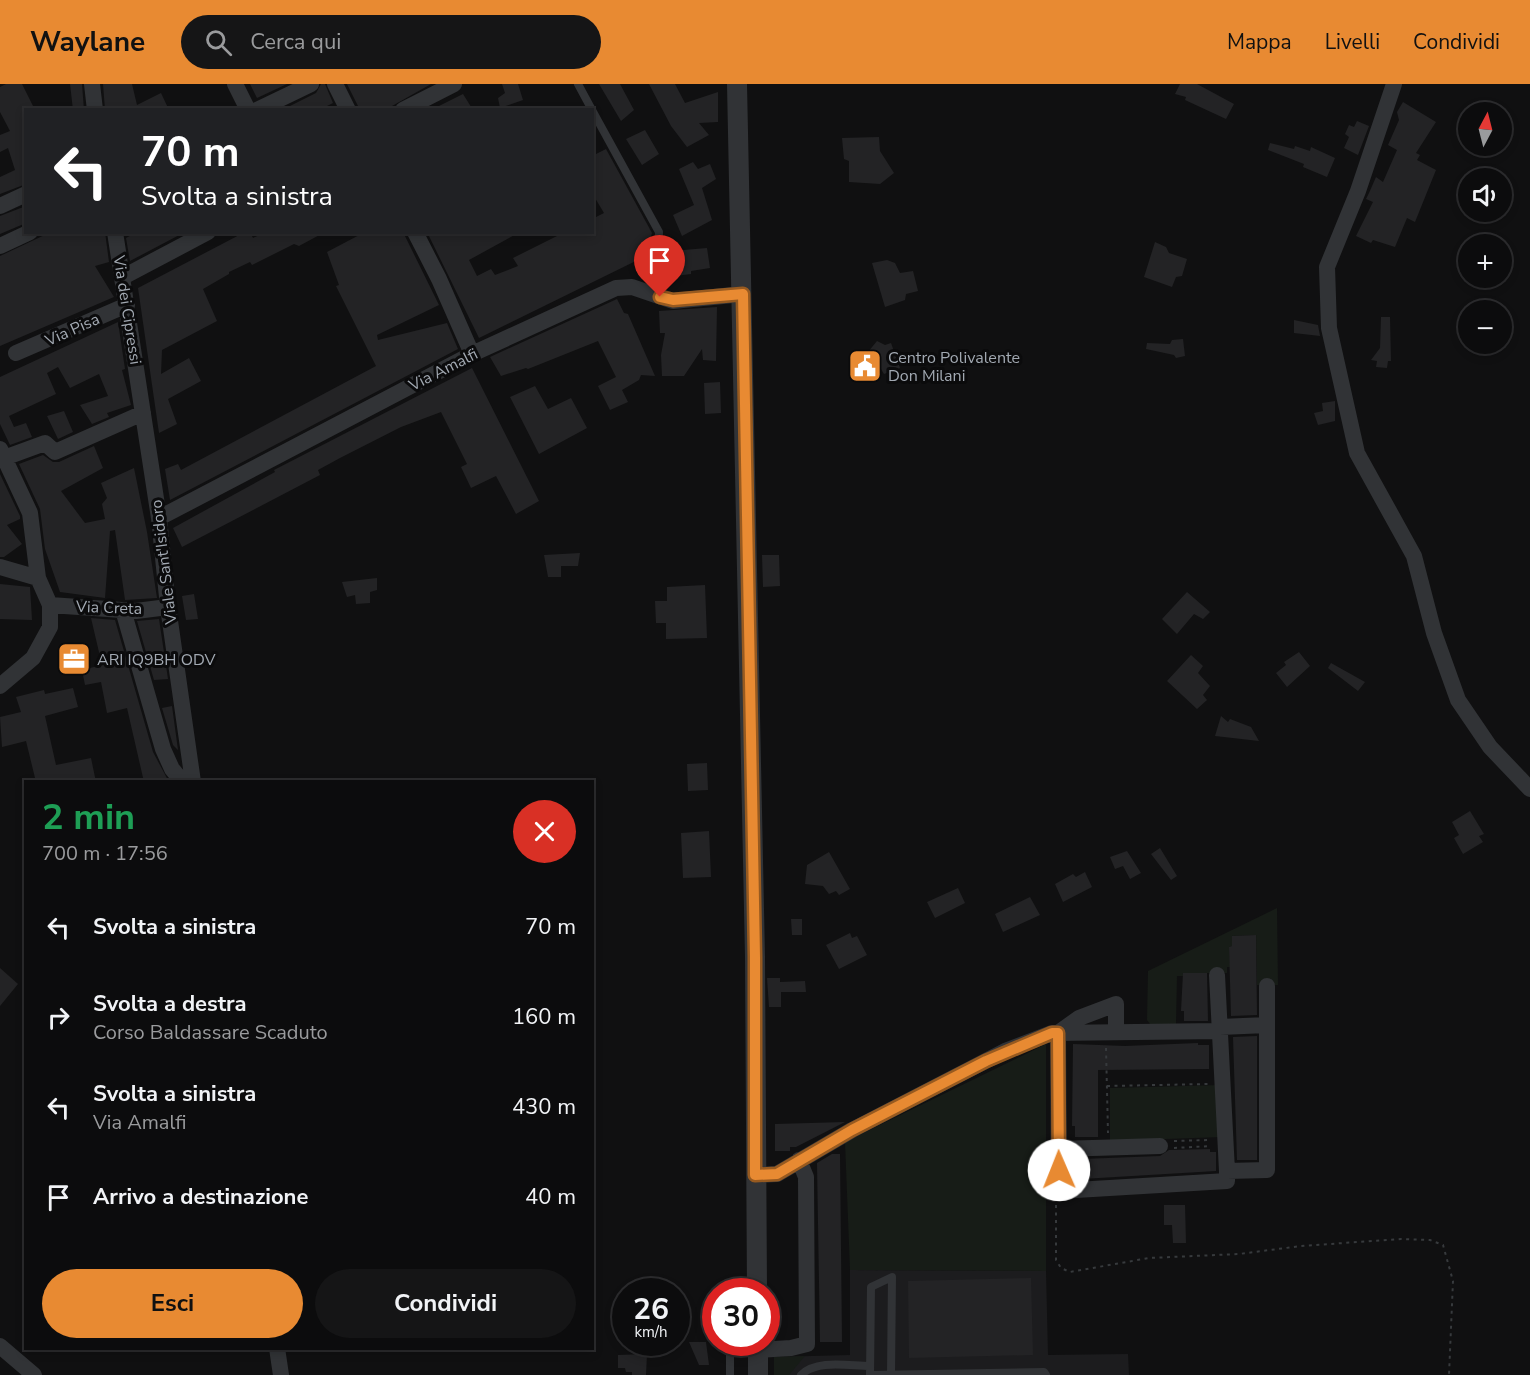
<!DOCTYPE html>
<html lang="it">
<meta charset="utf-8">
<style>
:root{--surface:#0c0c0d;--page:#151516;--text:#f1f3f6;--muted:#9a9b9d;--line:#2c2c2e;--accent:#e88a32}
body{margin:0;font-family:"Nunito Sans",sans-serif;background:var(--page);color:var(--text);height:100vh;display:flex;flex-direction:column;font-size:22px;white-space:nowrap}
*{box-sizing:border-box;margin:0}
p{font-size:20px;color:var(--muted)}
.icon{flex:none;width:33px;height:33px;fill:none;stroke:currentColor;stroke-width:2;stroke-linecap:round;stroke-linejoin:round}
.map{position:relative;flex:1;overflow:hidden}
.details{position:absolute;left:24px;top:696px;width:570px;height:570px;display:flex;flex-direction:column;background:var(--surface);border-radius:0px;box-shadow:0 3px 9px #0003,0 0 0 2px var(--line)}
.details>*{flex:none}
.top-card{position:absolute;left:24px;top:24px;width:570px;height:126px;border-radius:0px;box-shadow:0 3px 9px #0003,0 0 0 2px var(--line);background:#202124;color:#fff;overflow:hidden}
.needle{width:39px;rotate:7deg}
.fabs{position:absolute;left:1458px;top:18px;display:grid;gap:12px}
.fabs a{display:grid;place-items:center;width:54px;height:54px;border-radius:50%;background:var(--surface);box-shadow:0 3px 9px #0003,0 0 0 2px var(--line);font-size:30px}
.speed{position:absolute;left:612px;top:1194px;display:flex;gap:12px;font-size:30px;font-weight:700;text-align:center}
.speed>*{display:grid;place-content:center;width:78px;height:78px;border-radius:50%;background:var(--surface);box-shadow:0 3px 9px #0003,0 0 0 2px var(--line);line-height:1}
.speed small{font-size:15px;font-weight:400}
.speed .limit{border:9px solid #d22;background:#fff;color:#111}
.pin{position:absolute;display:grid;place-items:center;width:51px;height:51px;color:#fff;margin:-62px -26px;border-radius:50% 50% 50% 0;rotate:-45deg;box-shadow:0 0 6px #0007}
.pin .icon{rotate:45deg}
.me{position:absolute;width:66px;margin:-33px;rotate:359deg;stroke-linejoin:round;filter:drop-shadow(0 0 4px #0008)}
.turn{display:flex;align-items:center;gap:21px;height:126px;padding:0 18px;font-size:27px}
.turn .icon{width:78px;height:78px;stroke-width:2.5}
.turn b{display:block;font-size:42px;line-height:51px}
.round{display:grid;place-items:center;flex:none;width:63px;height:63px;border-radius:32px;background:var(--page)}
.overview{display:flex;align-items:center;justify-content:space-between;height:102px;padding:0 18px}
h1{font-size:36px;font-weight:700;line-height:45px;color:#1e9e55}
.button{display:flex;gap:12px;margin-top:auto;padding:12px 18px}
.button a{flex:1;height:69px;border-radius:36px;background:var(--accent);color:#111;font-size:24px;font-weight:700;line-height:69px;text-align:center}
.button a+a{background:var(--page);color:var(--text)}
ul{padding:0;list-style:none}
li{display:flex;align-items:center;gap:18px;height:90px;padding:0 18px}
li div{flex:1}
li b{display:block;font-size:22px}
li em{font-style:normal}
header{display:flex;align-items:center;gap:36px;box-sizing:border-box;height:84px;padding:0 30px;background:var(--accent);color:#111}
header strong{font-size:28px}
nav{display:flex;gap:33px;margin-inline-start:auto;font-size:21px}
.search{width:420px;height:54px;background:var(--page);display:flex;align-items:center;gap:15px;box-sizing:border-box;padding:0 21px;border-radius:33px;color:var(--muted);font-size:22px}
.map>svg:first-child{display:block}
.built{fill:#1c1c1e}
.green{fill:#171c17}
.building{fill:#232325}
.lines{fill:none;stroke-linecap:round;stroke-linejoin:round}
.path{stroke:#373a3d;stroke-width:2;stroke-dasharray:3 4.5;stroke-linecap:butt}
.service{stroke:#313336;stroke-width:8}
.minor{stroke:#313336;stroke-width:16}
.tertiary{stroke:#313336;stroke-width:20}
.route-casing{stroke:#975a20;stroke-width:15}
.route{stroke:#e88a32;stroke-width:10}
.labels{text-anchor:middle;stroke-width:6;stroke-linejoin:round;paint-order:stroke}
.street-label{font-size:16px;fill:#a2a9b2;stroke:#0b0b0c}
.poi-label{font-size:16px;fill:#a2a9b2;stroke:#0b0b0c;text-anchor:start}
</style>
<header>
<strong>Waylane</strong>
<div class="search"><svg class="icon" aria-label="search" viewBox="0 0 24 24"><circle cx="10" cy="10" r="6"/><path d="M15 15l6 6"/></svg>Cerca qui</div>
<nav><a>Mappa</a><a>Livelli</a><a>Condividi</a></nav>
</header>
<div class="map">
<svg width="1530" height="1291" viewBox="0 0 1530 1291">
<rect width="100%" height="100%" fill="#101011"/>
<path class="built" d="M850,1186l196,1 2,84 80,-1 1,21h-355v-18l76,-2z"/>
<path class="green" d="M1277,824l1,77h-21l-1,-50 -24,1v10l-3,1 1,20h-3v6h-43l-1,3h-6l-1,48h-26l-3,-4 1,-49z
M1046,960v227l-196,-1 -5,-128z
M1221,1001l1,52 -112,4v-53z
M805,1272l-16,19h-15v-18z"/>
<path class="building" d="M6,0h16l13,26h-9v74l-26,10v-17l15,-7 -7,-22 -8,4v-17l10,-4 -10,-19v-25z
M70,0h12l2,26h-11z
M103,0h29l5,21 24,-12 8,17h-64z
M250,0h37l-30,14z
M321,0h4l8,19 -14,7h-37l34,-17z
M347,0h84l-46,26h-25z
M502,0h16l5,16 -23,8 -2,-10 7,-5z
M599,0h21l14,26 -13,11z
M649,0h26l10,19 33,-11v30l-19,1 10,12 -22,12 -16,-21z
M1180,0h17l37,20 -8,15 -41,-19 1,-3 -11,-3z
M463,10l10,16h-42z
M1403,18l33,20 -20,31 4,2 -3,5 19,10 -21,52 -8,-4 -12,29 -22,-7 -2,3 -15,-7 17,-34 -7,-3 3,-6 7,-16 7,5 14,-32 -9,-5 11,-25 -2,-8z
M1357,37l12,5 -11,29 -14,-7 5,-11 -4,-3 4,-9 5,2z
M645,46l14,24 -17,11 -16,-26z
M879,53l1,14 14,22 -14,11 -31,-2v-21l-5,-2 -2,-21z
M1270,59l24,6 1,-3 15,5 1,-4 24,11 -8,19 -24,-10 1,-3 -36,-14z
M606,65l46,84 -6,20h6l-173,85 -52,-106h93l-51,28 8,16 14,-7 4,6 23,-9 -5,-8 52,-26h27v-13l12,-6 -12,-20v-37z
M693,78l5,7 12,-5 6,15 -14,9 10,32 -30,16 -9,-21 21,-10 -15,-36z
M26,122v17l-26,11v-18z
M51,148h54l4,30 -14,4 19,31 -114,49v-90z
M137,148h48l-55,29 -4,-23z
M245,148h5l3,6 13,-6h59l-26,14 -5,-2 -42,21 -2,-3 -21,10v2l-26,15 14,32 -55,29 -1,24 28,-16 12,23 -33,18 9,25 -18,9 -21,-145z
M365,148h38l36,73 -62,30 1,5 69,-17 11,26 -288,151 -5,-31 13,-5 3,6 195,-104 -40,-80 3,-1 -12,-33z
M1155,158l11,5 3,6 18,6 -5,17 -6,1 -4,10 -28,-10z
M707,164l3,20 -19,3v3l-16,2 -3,-25z
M887,176l8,3 5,10 13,-2 5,20 -12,3 -1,6 -20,7 -13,-44z
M617,215l7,14 4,1 27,62 -14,-1 -2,5 -17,10 6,12 -18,8 -12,-24 18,-9 -18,-36 -70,28 -2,-1 -25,8 -11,-19z
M717,223l-1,54 -13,-1 -1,-11 -18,27h-22l-1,-21 4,-22h-5l-1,-22z
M1381,233h9l1,44h-3l-1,7 -11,-1 1,-6 -6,-1 9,-12z
M1294,236l24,5 2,11 -26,-3z
M118,238l7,47 -3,1 9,35 -24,8 2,4 -17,7 -12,-19 28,-9 -9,-22 -29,14 -12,-21 -11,6 9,21 -47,22 5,11 12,-4 6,14 -22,8 -10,-21v-47z
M1183,255l2,17 -9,2 -2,-3 -28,-6 1,-6 23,1 2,-4z
M877,257l8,4 6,-2 9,25 -16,6 -3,-5 -24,4 7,-13 -1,-2z
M472,284l67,133 -23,13 -20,-38 -25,12 -10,-21 6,-3 -26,-52 -40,15 -61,31 -22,12 2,5 -138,72 -9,-19 102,-56 -1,-2z
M720,298l1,31 -16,1 -1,-31z
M535,302l13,23 23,-11 16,30 -48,26 -29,-57z
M1335,317v20l-17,4 -4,-12 9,-2 -1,-8z
M64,327l9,21 -15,7 -11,-23z
M94,362l9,22 -42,23 24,32 20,-4 -3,-15 5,-6 -6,-15 33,-15 13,64 10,66 -32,2 -10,-70 -5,1 -5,67 -45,-6 -15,-43 -5,-40 -21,-45 24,-9 10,7h6z
M0,390l20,42v3l-13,6 15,19 -18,13h-4z
M580,469l-2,13h-17v11h-13l-4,-22z
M762,471h17l1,31 -17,1z
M377,494v12l-7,2v11l-14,1 -1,-9 -8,2 -5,-15z
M0,500l30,3 2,33 -32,-1z
M705,501l2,53 -41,1v-16h-10l-1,-22h12v-14z
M1187,508l23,20 -7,7 -9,-5 -17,20 -15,-15z
M194,510l4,25 -12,1 -4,-24z
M91,534l24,2 38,132 16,30h-25l-17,-74 -20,5 -6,-31 -16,3 -3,-15 20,-5z
M159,535l9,60 -14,1 -17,-59z
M1299,568l11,14 -23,21 -11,-14 10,-8 -2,-3z
M1191,571l12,11 -5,7 12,13 -7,9 4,5 -10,9 -30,-28z
M1331,579l34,19 -7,9 -30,-23z
M73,604l5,19 -33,9 11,49 35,-7 5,24h-60l-10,-41 -24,6 -2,-30 21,-5 -5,-15 28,-7 1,4z
M172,622l6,44 -5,-5 -11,-37z
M1221,632l7,6 2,-3 21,8 8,14 -44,-5z
M707,679l1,27 -20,1 -1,-27z
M1470,727l14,23 -5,2 4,6 -20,12 -9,-16 5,-3 -7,-13z
M709,747l2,46 -28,1 -2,-45z
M1160,764l17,28 -6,4 -20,-26z
M1127,767l14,22 -11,6 -7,-13 -8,3 -5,-12z
M829,768l21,37 -11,6 -3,-4 -7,3 -6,-8 -18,-2 2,-19z
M1085,788l7,15 -29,15 -8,-18 18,-10 3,3z
M958,804l7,15 -30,15 -8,-16z
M1030,813l10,18 -37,17 -8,-18z
M791,835h11v16h-10z
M850,849l2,5 5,-2 10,19 -28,14 -13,-24z
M1256,851l1,80 -26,1 -2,-69 3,-1v-10z
M0,884l18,16 -18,22z
M1183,889h24l1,48h-24v-10h-3z
M767,894h13v4l25,-1 1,11h-25v15h-12z
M1257,952v124h-20l-4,-123z
M1198,959v2h11v24l-111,1v67h-23v-11h-3l1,-82 52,2z
M845,1038l-49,25h-6v4h-15v-27z
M1210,1065v3h6v19l-134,8v-20l78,-3 9,-6z
M832,1070h8l2,188h-22l-3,-179z
M1164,1121h21l1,38h-13l-1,-18h-8z
M1031,1194l2,77 -124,3 -1,-77z
M689,1258h17l3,23h-10z
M647,1270l-1,21h-14v-3h-6l-1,-4h-7v-13z"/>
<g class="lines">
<path class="path" d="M1106,964l2,85
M1107,1002l101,-2
M1174,1057l36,-1
M1174,1064l37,-2
M1056,1121v55l5,8 9,4 79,-14 90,-4 62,-8 100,-7 29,1 13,5 10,36 -4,94"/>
<path class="service" d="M578,0l14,26
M592,26l67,122 -1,39 -10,22
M891,1290l1,-97 -21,10 -1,88 174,-3 2,3
M730,1291v-25h27
M801,1291c16,-16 48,-9 69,-9"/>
<path class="minor" d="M92,0l3,26
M235,0l13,26
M335,0l13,26
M1394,0l-36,107 -31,76 2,61 28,125 57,103 20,77 24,67 32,47 40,42
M257,26l54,-26
M403,26l51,-26
M0,122l26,-12
M115,148l44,286 9,89 25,175
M415,148l24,47 33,75
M0,162l30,-14
M123,193l85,-45
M16,269l111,-48
M0,365l30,64 8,65 12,27v22l-17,31 -33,28
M4,374l41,-15 10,9 88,-39
M159,434l313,-164 144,-66 16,-1 41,14 70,-7
M0,483l38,11
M50,521l86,6 32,-4
M123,526l40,139 9,20 11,13
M1217,891l10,196
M1220,943l47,-2
M1116,947v-27l-37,14 -21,15 1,158 168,-10v-10l40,-1v-184
M1059,1065l101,-3
M755,1091l22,-1 75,-44 153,-79 47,-18 168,-2
M0,1262l34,29
M277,1264l4,27
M758,1266l33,-2 16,-4 -1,-167 -7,-17"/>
<path class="tertiary" d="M737,0l18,873 2,335
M758,1258v33"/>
</g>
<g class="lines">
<defs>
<path id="route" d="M660,213l13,3 70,-6 12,663v218l22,-1 75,-44 134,-69 66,-28h6l1,137"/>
</defs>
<use href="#route" class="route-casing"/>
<use href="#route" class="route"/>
</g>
<defs>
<symbol id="civic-square" viewBox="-11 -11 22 22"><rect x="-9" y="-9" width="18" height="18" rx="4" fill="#e88a32" stroke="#0b0b0c"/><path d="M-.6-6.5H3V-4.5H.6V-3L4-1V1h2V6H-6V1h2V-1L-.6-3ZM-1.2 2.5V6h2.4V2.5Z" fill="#fff"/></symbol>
<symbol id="office-square" viewBox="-11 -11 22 22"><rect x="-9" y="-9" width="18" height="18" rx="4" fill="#e88a32" stroke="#0b0b0c"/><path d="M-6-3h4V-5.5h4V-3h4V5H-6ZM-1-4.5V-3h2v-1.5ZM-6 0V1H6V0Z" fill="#fff"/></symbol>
</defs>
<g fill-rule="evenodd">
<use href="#civic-square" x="846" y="263" width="38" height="38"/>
<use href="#office-square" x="55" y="556" width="38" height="38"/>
</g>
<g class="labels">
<g class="street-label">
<text transform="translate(128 226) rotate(81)" y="6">Via dei Cipressi</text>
<text transform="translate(72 245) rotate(-24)" y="6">Via Pisa</text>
<text transform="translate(443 285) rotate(-27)" y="6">Via Amalfi</text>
<text transform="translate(163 478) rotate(-97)" y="6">Viale Sant'Isidoro</text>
<text transform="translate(109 523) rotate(2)" y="6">Via Creta</text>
</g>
<g class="poi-label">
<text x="888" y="279">Centro Polivalente<tspan x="888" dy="18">Don Milani</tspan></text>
<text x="97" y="581">ARI IQ9BH ODV</text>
</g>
</g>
</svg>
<div class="fabs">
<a><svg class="needle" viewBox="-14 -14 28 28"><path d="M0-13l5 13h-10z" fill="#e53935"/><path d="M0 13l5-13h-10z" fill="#9a9b9d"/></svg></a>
<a><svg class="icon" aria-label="sound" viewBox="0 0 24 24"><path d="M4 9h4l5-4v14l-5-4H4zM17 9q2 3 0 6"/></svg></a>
<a>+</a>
<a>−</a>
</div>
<div class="speed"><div>26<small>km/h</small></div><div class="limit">30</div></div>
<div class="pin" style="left:660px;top:213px;background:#d93025"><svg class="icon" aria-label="arrive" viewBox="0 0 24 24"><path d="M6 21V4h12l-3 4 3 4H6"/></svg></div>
<svg class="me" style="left:1059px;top:1086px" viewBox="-20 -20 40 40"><circle r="19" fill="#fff"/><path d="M0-13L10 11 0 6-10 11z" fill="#e88a32"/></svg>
<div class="top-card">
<div class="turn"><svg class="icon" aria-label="left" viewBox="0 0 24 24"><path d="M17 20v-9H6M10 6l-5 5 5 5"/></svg><div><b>70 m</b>Svolta a sinistra</div></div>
</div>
<section class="details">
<div class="overview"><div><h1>2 min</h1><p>700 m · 17:56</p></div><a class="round" style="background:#d93025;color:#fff"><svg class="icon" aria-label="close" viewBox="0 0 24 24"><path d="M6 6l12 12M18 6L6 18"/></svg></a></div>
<ul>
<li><svg class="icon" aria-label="left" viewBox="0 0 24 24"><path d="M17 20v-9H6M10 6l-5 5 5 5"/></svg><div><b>Svolta a sinistra</b></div><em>70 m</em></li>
<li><svg class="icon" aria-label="right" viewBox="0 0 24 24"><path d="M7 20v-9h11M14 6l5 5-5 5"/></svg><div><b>Svolta a destra</b><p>Corso Baldassare Scaduto</p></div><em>160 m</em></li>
<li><svg class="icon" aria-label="left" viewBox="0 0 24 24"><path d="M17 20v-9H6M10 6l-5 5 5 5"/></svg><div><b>Svolta a sinistra</b><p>Via Amalfi</p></div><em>430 m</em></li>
<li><svg class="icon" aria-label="arrive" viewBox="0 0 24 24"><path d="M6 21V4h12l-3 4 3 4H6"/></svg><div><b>Arrivo a destinazione</b></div><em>40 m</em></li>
</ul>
<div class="button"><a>Esci</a><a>Condividi</a></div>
</section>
</div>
